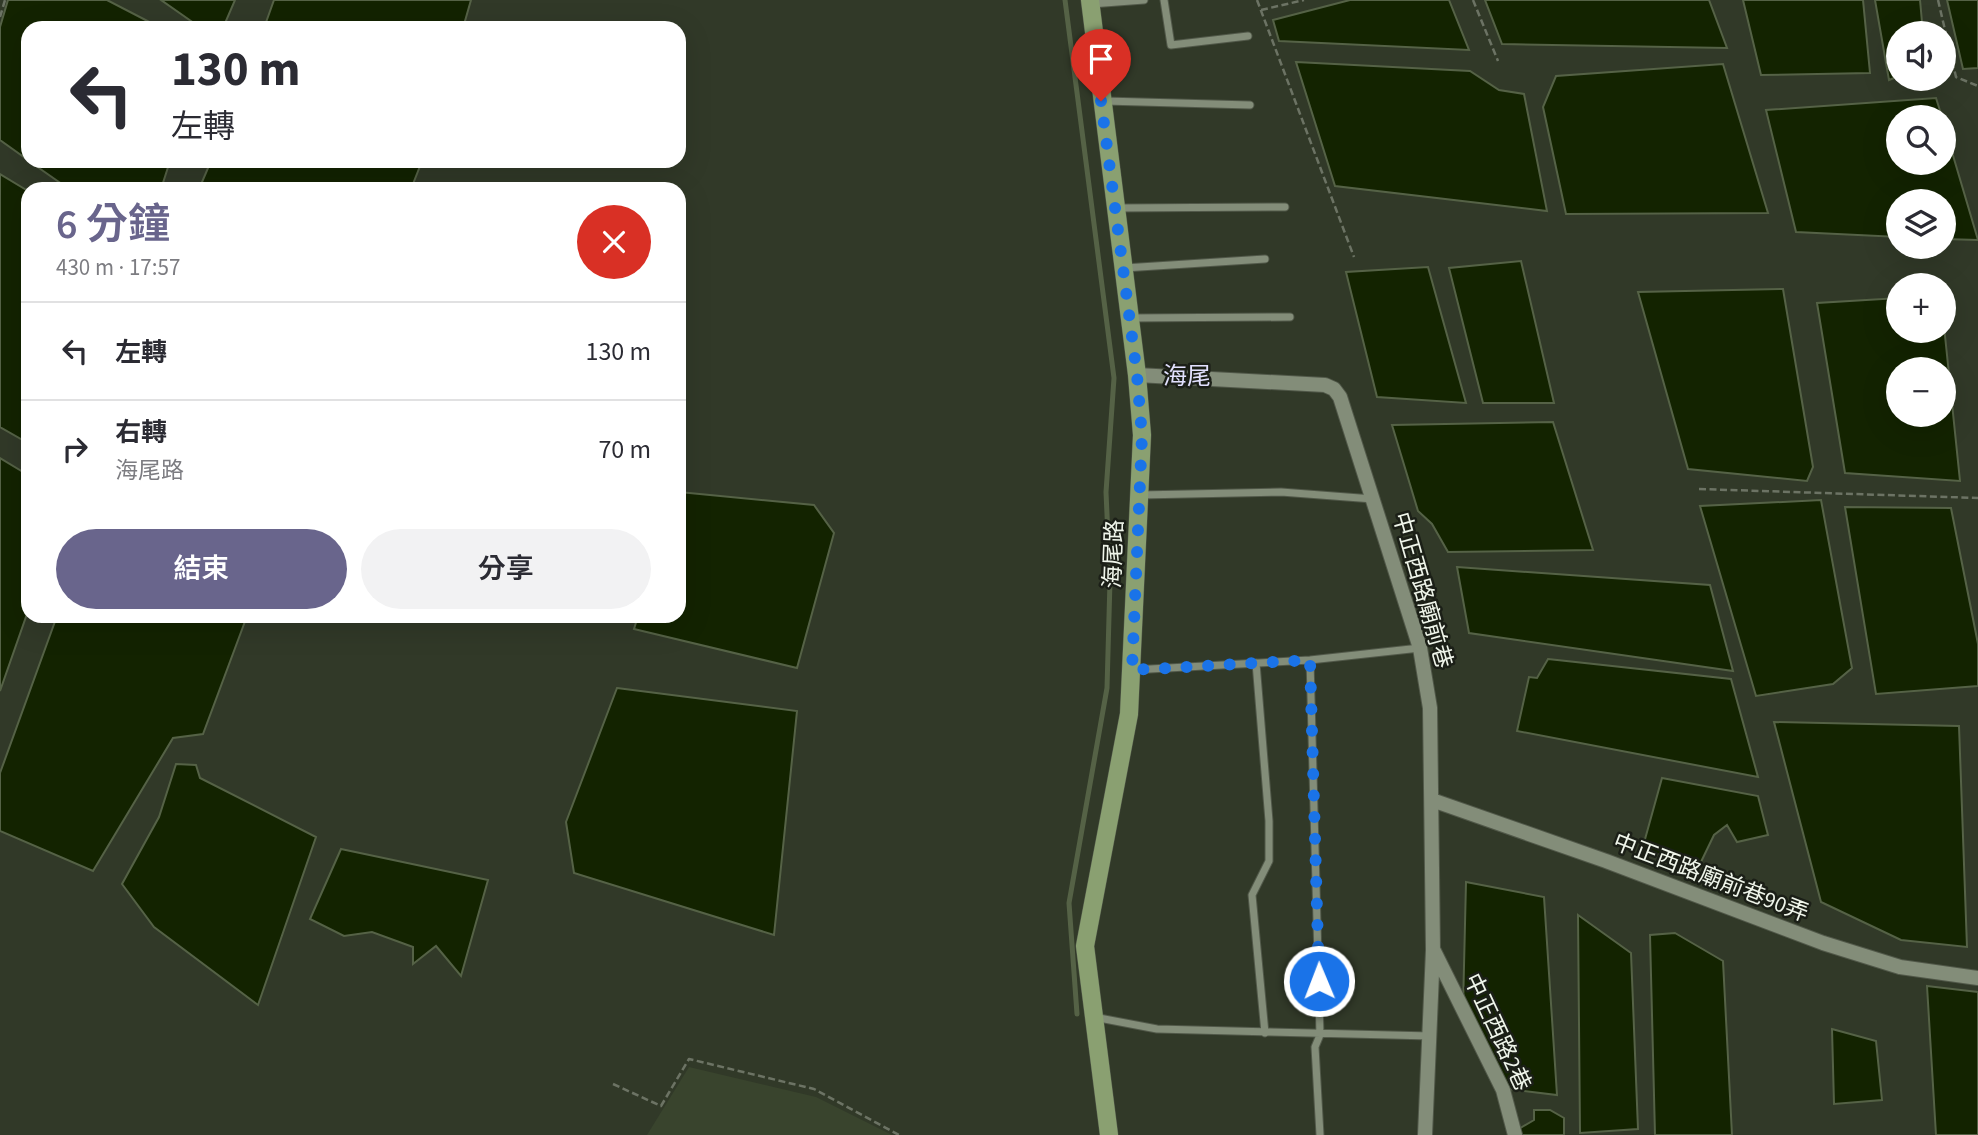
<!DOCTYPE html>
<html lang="zh-TW">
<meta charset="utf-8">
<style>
:root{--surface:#fff;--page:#f2f2f3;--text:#2b2b33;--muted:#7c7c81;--line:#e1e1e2;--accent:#69658c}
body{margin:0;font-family:"Source Sans 3","Noto Sans TC",sans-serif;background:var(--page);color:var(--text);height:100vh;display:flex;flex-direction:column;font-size:26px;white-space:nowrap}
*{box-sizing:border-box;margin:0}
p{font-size:23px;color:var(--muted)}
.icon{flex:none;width:38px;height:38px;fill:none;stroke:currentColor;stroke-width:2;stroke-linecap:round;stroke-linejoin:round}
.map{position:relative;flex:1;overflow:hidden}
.panel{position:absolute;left:21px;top:182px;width:665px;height:441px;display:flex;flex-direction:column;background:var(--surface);border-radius:21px;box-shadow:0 7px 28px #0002}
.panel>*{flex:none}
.hud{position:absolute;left:21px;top:21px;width:665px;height:147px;border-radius:21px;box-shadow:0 7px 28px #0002;background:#fff;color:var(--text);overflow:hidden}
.controls{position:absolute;left:1886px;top:21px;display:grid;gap:14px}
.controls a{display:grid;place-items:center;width:70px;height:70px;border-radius:50%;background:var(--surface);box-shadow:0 7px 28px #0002;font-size:35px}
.pin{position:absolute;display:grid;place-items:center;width:60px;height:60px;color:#fff;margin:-72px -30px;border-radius:50% 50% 50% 0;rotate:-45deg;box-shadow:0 0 7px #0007}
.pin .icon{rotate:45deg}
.me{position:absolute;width:77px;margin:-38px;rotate:359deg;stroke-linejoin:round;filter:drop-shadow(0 0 5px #0008)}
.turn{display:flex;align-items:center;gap:24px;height:147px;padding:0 35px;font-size:32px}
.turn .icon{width:91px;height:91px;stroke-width:2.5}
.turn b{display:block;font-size:49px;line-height:60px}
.round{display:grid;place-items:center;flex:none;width:74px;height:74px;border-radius:37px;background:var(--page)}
.summary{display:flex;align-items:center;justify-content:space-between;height:119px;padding:0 35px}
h1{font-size:42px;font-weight:600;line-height:52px;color:var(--accent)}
.action{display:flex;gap:14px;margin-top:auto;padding:14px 35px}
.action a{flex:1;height:80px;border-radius:42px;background:var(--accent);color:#fff;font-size:28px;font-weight:600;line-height:80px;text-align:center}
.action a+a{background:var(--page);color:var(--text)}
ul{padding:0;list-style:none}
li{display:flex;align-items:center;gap:21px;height:98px;padding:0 35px;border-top:2px solid var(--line)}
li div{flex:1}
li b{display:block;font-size:26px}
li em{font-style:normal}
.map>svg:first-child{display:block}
.built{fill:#39442d}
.water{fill:#132300;stroke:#556246;stroke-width:2;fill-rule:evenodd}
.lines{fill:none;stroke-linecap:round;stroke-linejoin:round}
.stream{stroke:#556246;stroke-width:5}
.lane-casing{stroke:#515849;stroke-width:9}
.street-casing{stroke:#515849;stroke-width:16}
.secondary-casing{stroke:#515849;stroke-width:19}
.path{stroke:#6c7364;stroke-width:2.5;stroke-dasharray:7 3.5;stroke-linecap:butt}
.lane{stroke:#838d79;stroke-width:7}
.street{stroke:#838d79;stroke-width:14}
.secondary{stroke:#8aa071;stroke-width:18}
.route{stroke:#1a73e8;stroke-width:12;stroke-dasharray:0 21.6}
.labels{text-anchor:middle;stroke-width:5;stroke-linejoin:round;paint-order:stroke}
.street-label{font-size:23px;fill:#eff5ea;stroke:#1b1f17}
.neighbourhood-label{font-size:24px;fill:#e2e1fe;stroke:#1b1f17}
</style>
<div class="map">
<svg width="1978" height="1135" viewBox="0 0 1978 1135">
<rect width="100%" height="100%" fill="#313928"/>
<path class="built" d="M689,1067l127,30 76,38h-245z"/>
<path class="water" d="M8,0h99l54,28h-133v132l-28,-20v-113z
M161,0h74l-12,28h-22z
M274,0h197l-8,28h-199z
M1350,0h99l20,50 -190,-9 -6,-21z
M1485,0h224l18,48 -225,-4z
M1743,0h120l7,73 -109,2z
M1875,0h45l3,33h-24v43l-10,4z
M1947,0h31v68l-15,1z
M1296,62l174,9 29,19 25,4 23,117 -212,-25z
M1723,64l45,149 -202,1 -23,-107 13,-31z
M1936,98l6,19h-43v46h45v-38l34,115 -34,-1v-38h-45v36l-103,-5 -30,-122z
M29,161h141l-9,28h-92z
M211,161h211l-11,28h-212z
M0,174l28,17v252l-28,-16z
M1521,261l33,142h-71l-34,-135z
M1428,267l38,136 -89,-6 -31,-125z
M1783,289l30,178 -6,14 -119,-12 -50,-177z
M1899,298v33h45v-5l16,155 -115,-8 -28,-170zM1899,369h45v46h-45z
M1553,422l40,128 -145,2 -16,-28 -14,-13 -26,-86z
M0,458l28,17v136l-28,80z
M679,492l135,13 20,28 -37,135 -163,-39 4,-13h41z
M1821,500l31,168 -19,16 -77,12 -56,-190z
M1845,507l106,1 27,136v42l-102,8z
M1457,567l253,18 23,86 -264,-38z
M57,616h190l-44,118 -30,4 -80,133 -93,-40v-58z
M1548,659l183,20 27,98 -241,-46 12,-54 8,1z
M617,688l180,23 -23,224 -200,-62 -8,-51z
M1774,722l185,4 8,221 -66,-7 -80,-38z
M176,764l20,1 4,13 116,59 -58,168 -104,-78 -32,-43 37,-67z
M1662,778l96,18 10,39 -31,7 -10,-17 -13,10 -15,31 -57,-16z
M341,849l147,31 -27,96 -25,-30 -23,18v-17l-41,-15 -28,4 -34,-17z
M1466,882l78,15 13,198 -49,-6 -45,-81z
M1578,915l53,38 7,176 -58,4z
M1675,933l48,28 9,174h-77l-5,-200z
M1927,986l51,6v143h-42z
M1832,1029l44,12 6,59 -48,4z
M1534,1110h16l14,8v17h-46l-1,-5 17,-10z"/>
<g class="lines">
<path class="stream" d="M1065,0l49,378 -8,114 4,89 -3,107 -38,215 8,111"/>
<defs>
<path id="lane" d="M1164,0l7,45 77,-9
M1091,4l53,-4
M1105,101l145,4
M1117,208l168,-1
M1124,268l141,-9
M1130,318l160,-1
M1140,495l141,-3 92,7
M1310,660l10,375 -5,12 5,88
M1256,663l13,158v40l-17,34 13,138
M1132,670l178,-10 110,-12
M1094,1017l63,12 274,7"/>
<path id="street" d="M1137,375l188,10 9,4 6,8 80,251 10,60 3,242 -8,185
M1432,800l174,61 217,82 77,24 78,11
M1434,951l69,139 12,45"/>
<path id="secondary" d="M1090,0l47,375 5,60 -13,279 -44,232 24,189"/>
</defs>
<use href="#lane" class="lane-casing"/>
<use href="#street" class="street-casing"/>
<use href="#secondary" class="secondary-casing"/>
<path class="path" d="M1257,0l97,257
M1473,0l25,61
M1938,0l18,77 22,9
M1261,10l43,-10
M0,17l5,-17
M1699,489l279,9
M613,1084l48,22 28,-47 125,30 85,46"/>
<use href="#lane" class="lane"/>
<use href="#street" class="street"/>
<use href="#secondary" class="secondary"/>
</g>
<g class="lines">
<path class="route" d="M1101,101l36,274 5,61 -10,234 178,-10 9,321"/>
</g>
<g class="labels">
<g class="street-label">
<text transform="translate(1113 554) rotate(-88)" y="8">海尾路</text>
<text transform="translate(1423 590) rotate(74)" y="8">中正西路廟前巷</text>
<text transform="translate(1711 877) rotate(21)" y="8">中正西路廟前巷90弄</text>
<text transform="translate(1498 1032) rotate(65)" y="8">中正西路2巷</text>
</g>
<g class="neighbourhood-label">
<text x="1187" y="384">海尾</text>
</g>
</g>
</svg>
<div class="controls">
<a><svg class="icon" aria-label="sound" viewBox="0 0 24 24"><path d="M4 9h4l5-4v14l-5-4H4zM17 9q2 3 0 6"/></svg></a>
<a><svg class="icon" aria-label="search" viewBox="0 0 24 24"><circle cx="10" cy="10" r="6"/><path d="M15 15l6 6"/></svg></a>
<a><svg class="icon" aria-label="layers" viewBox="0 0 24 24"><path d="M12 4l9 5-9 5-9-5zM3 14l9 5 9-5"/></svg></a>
<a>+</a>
<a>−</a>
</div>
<div class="pin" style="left:1101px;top:101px;background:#d93025"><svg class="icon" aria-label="arrive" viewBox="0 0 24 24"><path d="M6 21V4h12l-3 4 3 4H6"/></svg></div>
<svg class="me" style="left:1319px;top:981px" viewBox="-20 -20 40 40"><circle r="17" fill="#1a73e8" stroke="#fff" stroke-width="3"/><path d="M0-11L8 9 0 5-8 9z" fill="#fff"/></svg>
<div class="hud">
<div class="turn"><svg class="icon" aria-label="left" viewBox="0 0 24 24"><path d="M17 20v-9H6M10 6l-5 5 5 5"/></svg><div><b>130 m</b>左轉</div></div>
</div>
<section class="panel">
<div class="summary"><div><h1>6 分鐘</h1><p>430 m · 17:57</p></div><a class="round" style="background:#d93025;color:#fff"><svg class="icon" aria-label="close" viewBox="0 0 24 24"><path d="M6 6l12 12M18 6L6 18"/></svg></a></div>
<ul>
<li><svg class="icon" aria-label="left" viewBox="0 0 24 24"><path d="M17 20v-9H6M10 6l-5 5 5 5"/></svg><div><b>左轉</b></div><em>130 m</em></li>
<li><svg class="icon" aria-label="right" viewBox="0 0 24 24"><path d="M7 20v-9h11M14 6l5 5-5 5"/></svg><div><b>右轉</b><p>海尾路</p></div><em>70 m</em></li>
</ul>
<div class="action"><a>結束</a><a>分享</a></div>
</section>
</div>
